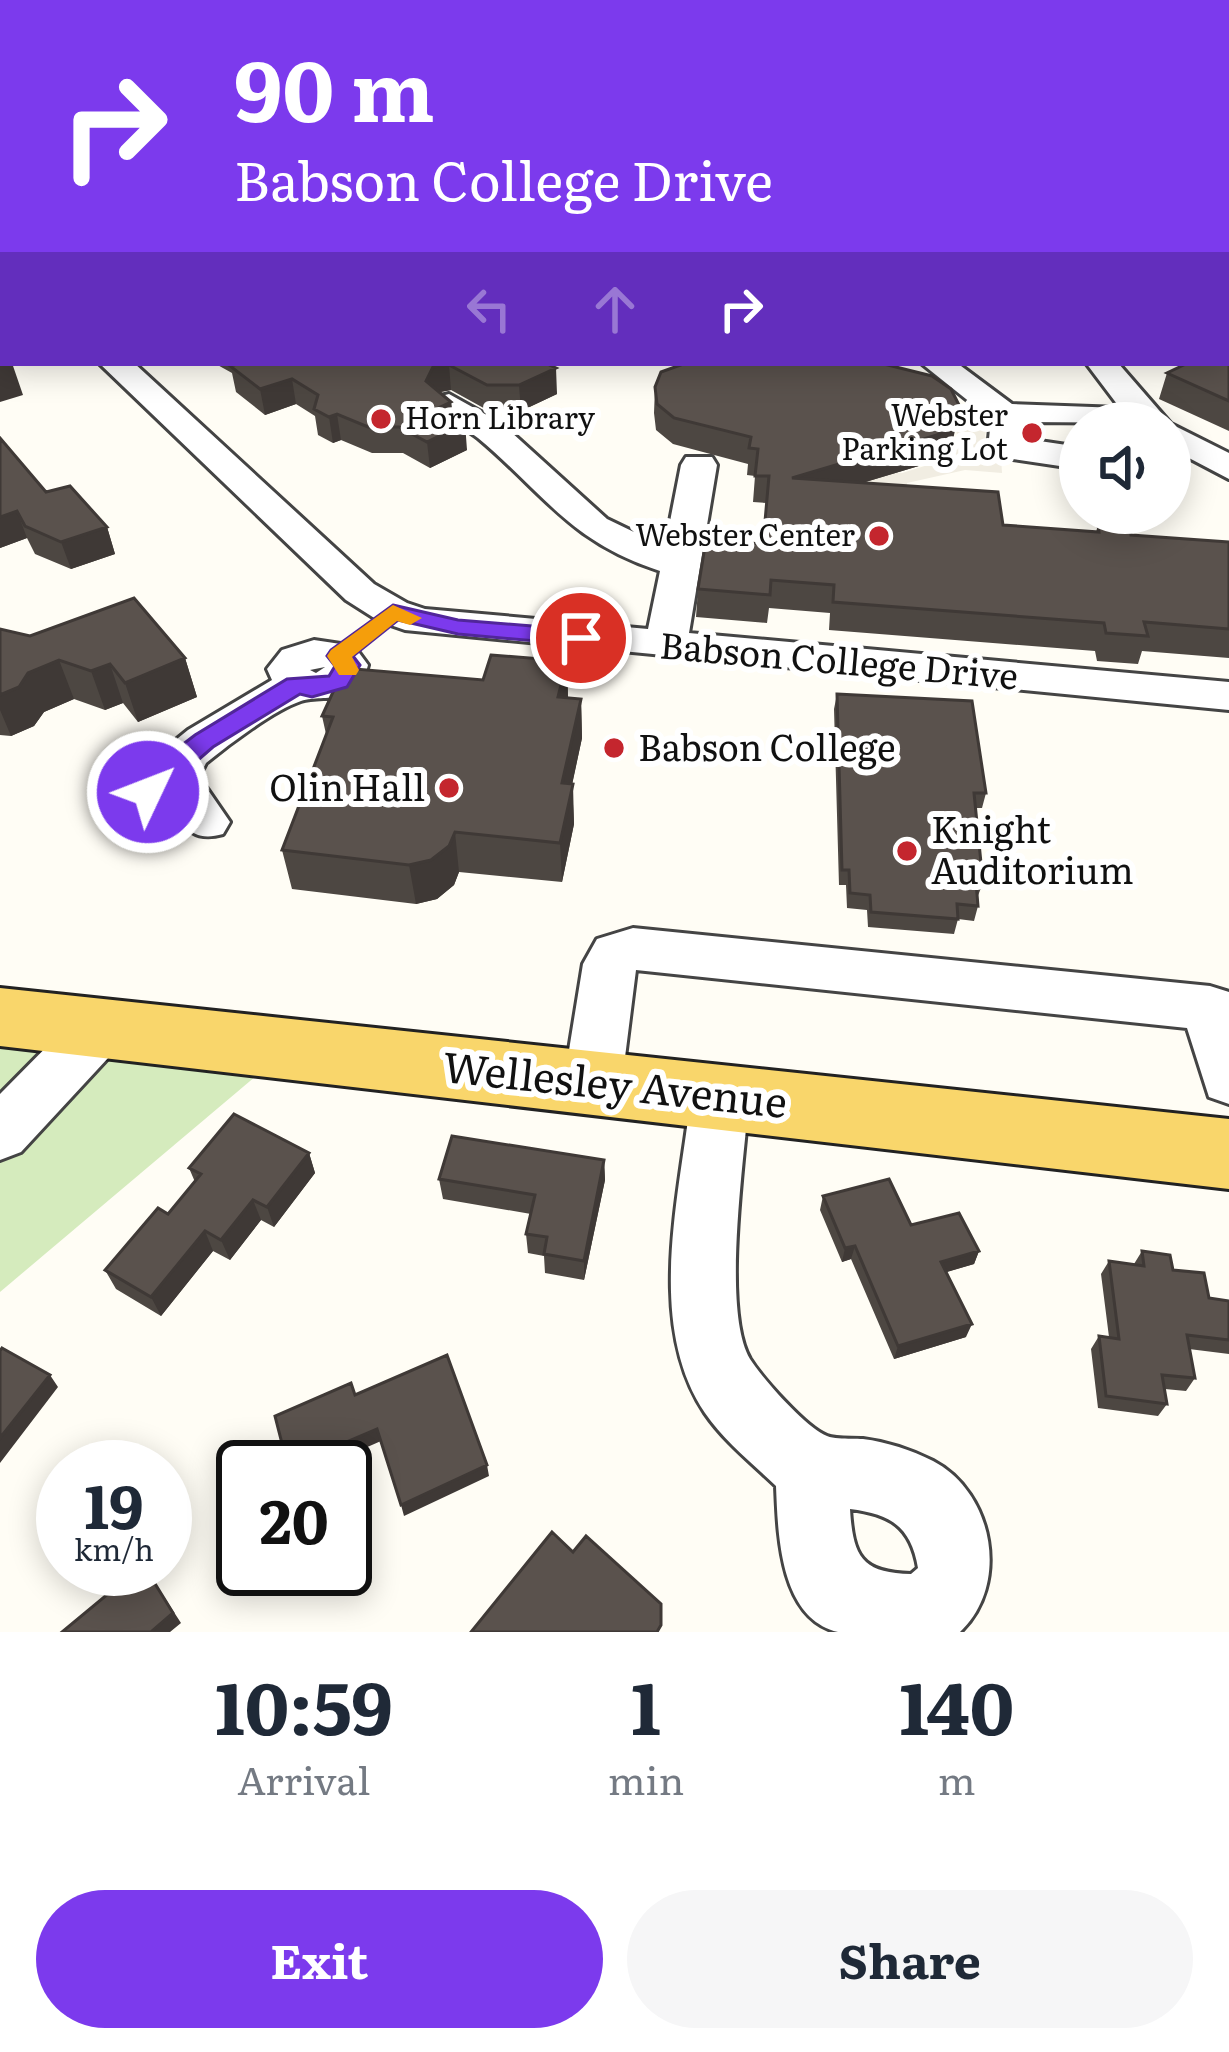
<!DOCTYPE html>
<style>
:root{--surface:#fff;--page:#f6f6f7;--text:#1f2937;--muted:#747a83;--accent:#7c3aed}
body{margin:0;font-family:Literata,serif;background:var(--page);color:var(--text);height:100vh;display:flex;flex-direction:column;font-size:45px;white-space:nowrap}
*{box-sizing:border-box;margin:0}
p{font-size:39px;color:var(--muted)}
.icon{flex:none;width:66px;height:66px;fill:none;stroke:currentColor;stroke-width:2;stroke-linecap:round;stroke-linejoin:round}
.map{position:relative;height:1632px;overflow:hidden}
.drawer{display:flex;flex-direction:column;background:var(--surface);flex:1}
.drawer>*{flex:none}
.top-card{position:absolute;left:0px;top:0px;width:1230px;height:366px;box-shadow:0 6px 30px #0003;background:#7c3aed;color:#fff;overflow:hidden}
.controls{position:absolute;left:1059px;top:402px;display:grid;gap:24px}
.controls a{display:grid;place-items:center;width:132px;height:132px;border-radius:50%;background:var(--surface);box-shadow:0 6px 30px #0003;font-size:60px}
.speed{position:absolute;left:36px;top:1440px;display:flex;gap:24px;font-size:60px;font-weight:700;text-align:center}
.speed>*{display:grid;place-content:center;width:156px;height:156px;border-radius:50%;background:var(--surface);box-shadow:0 6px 30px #0003;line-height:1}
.speed small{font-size:30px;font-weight:400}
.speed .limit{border:6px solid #111;border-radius:18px;background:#fff;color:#111}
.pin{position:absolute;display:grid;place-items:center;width:102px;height:102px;color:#fff;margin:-51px;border:6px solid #fff;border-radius:50%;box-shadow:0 3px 12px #0007}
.me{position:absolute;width:132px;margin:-66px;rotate:47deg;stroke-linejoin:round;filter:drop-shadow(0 0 9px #0008)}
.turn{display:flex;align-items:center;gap:42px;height:252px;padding:0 36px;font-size:54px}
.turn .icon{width:156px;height:156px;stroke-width:2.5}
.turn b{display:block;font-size:84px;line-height:102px}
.lanes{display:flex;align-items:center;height:114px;padding:0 36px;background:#0003;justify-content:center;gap:60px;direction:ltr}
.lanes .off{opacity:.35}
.eta{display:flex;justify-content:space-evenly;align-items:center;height:204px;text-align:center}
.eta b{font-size:72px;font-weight:700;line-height:84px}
.primary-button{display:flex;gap:24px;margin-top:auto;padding:24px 36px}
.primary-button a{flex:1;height:138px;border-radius:72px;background:var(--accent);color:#fff;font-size:48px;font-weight:700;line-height:138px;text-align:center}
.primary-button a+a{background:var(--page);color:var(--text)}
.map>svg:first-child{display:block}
.green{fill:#d5ebbd}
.plaza{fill:#f1ede2}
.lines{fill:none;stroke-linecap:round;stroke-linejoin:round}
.minor-casing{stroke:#444;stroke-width:6}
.major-casing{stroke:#222;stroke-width:6}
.minor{fill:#fff;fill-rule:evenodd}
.major{fill:#f9d66b;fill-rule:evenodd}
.wall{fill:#4d4742}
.shaded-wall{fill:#3f3936}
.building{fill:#5a524d;stroke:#3f3936;stroke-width:3}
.route{fill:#7c3aed;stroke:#51269a;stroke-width:3}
.slow{fill:#f59e0b}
.poi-dot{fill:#c4262e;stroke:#fff;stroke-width:4.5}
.labels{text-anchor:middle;stroke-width:12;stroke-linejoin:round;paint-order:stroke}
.far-poi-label{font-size:30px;fill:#111;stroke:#fff;text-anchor:end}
.street-label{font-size:36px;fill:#111;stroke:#fff}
.poi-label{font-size:36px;fill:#111;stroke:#fff;text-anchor:start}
.near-street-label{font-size:42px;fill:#111;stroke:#fff}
</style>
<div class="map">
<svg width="1229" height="1632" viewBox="0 0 1229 1632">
<rect width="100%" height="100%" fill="#fffdf5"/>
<path class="green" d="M0,1040l263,30 -263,222z"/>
<path class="plaza" d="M983,409l7,5 -5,22 16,21 1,16 -37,-3 -58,13v16l-47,-9 1,-20 41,3 42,-13 14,-19 -4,-24z"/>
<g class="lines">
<defs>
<path id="minor" d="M248,0h23l2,3h-23z
M784,0h26l2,3h-26z
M3,26v12l-3,1v-12z
M0,106h3v14h-3z
M0,271l3,1v18l-3,-1z
M99,363h35l240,221 33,19 18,6 223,20 12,-58c-91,-30 -114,-76 -182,-133 -15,-12 -35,-19 -46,-34l5,-7 12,-3 52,29 106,96 58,28 16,-82 5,-8h26l5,8 -28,168 540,49v28l-824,-80 -26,-9 -33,-21z
M921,363h36l55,41 108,4 -34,-45h32l53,61 58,29v26l-59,-31v-25l-147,-1 3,17 54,8v22l-67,-10 -24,-20 2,-20z
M314,640l40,6 14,19c-11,44 -41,28 -67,36 -27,9 -73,44 -95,62l-7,14 31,45 -7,12c-31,9 -39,-8 -56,-32l-47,21 -17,-5 -7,-12 7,-12 55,-27 14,-24 16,-13 84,-50 -5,-11 15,-19zM325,667l-9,6 -6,-3z
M633,928l577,58 19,6v112l-20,-7 -22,-69 -551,-58 -14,111 -9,17 -20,7 -20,-7 -9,-17 19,-117 14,-25z
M101,1005l20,7 8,16 -8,16 -100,108 -21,8v-66l81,-82z
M720,1071l21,7 8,18c-4,59 -28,214 1,263 12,19 56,69 77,77 10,4 26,2 36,3 24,3 48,11 70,22 61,32 77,124 27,171 -35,0 -89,0 -122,0 -59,-14 -60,-100 -62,-146 -24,-23 -52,-45 -71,-73 -60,-89 -25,-218 -14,-317l8,-18zM850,1509c40,5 61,17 68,59l-7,6c-50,-1 -58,-18 -61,-65z"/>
<path id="major" d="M0,988l1229,131v70l-1229,-143z"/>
</defs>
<use href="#minor" class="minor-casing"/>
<use href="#major" class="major-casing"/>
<use href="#minor" class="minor"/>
<use href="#major" class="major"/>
</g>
<path class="wall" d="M813,0h267v3h-266z
M1227,141l2,1v105l-2,-1z
M3,166v81h-3v-80z
M1227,299h2v132l-70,-32 8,-26 60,-10z
M214,363h335l8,31 -36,17h-32l-38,-21 -12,2 12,10 2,15 14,33 -37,18 -27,-15h-31l-31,-13 -8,3 -15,-8 -3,-19 -19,-12 -31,11 -29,-23 -4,-19z
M655,387l296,62 -19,13 -70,21 141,42 93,7 2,-7 33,10 98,7v116l-87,-7 -4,13 -41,-3 -2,-10 -266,-21 1,-17 -61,-5 -2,15 -71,-6 2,-28 65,-45 4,-41 -14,-1 2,-26 -8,-1 1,-11 -75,-20 -17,-14 -2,-17z
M0,438l46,54 61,35 8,27 -44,15 -36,-15 -8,-16 -27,10z
M0,629l30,7 155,22 12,39 -59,25 -15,-19 -18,7 -31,-11 -30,13 -10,14 -23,10 -11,-1z
M567,661l1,37 13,1 1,39 -10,46 2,40 -12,58 -103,-10 -5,13 -17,14 -21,5 -124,-15 -10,-39 44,-116 -4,-18z
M837,694l149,99 -4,15h-7l8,75 -6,15 1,8 -4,15 -16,-2 -4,15 -86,-7 -1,-17 -20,-2 -1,-23h-7l-5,-176z
M309,1153l6,20 -41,54 -13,-7 -31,40 -17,-9 -52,65 -45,-27 -11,-19 63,-56 27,-32 -6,-14z
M604,1160l1,20 -21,100 -39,-7 -1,-17 -16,-3 -2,-19 5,-20 -88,-15 -4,-20z
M823,1196l88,29 68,26 -5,13 -28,8 20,65 -72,22 -43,-100 -9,3 -22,-52z
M1142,1251l31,19 36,28 20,3v53l-40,-5 6,29 -9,13 -21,-2 2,15 -9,12 -60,-8 -7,-59 8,-13 10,1 -8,-63 8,-13 25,3z"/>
<path class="shaded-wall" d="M171,0h27l-5,3h-28z
M1064,0h16v3h-24z
M3,362l9,1 11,32 -23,7v-39z
M536,363h13v8l7,-3 1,26 -36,17 -2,-26z
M449,365l2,25 -15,3 -10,-12 7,-14z
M292,379l4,25 -31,11 -5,-26z
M451,402l3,26 -18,-19z
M960,407l-9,42 -19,13 -143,43 3,-27z
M337,414l4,26 -8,3 -4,-26z
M465,423l2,27 -37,18 -3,-26z
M17,511l10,27 -27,10v-31z
M107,527l8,27 -44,15 -10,-27z
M185,658l12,39 -59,25 -13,-39z
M59,660l15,39 -30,13 -10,14 -23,10 -11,-26v-15l28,-22z
M567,661l1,39 -10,-3z
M110,664l13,39 -18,7 -14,-39z
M581,699l1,39 -18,85 -2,-40z
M573,784l1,40 -12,58 -2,-39z
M455,832l4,40 -5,13 -17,14 -21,5 -7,-39z
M309,1153l6,20 -41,54 -7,-20z
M604,1160l1,20 -21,100v-19z
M253,1200l8,20 -31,40 -9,-20z
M205,1231l8,20 -52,65 -10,-19z
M855,1246l-4,13 -9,3 3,-14z
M979,1251l-5,13 -37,11 4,-13z
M972,1324l-6,13 -72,22 4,-13z
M50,1375l8,12 -58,76v-25z
M377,1429l4,12 -59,26h-31z
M487,1465l2,11 -85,40 -3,-11z
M146,1569l35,54 -11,9h-19z"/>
<path class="building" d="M87,0h84l-6,3h-78z
M872,0h192l-8,3h-170z
M3,35v29l-3,1v-28z
M1227,141l2,1v81h-2z
M3,166v63l-3,-1v-61z
M1227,299h2v33l-2,-1z
M1229,344v57l-62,-28 21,-10h39v-18z
M241,363h304l11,5 -37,17h-32l-38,-20 -16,2 -7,14 25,21 -15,7 29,14 -38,19 -28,-15h-31l-31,-13 -8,3 -15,-8 4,-14 -26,-16 -32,10 -30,-23z
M686,363h194l52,13 19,13 9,18 -4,16 -19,12 -145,43 206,14 5,33 96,7 -1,-7 32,2 1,8 98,7v87l-85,-7 4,14 -42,-3 -2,-10 -271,-21 1,-17 -63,-5 -1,15 -72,-6 8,-49 57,4 6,-68h-14l3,-27 -9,-1 2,-11 -77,-19 -17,-14 -2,-17 6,-15z
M0,438l46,54 24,-6 37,41 -46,15 -36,-16 -8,-15 -17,6z
M134,598l51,60 -60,25 -15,-19 -19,7 -32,-11 -31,13 -9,14 -19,8v-66l30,7z
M491,655l76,6 -9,36 23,2 -19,84 11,1 -13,59 -105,-11 -6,14 -18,14 -22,5 -127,-15 51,-133 -11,-1 22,-48 139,12z
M837,694l135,7 14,92h-12l9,90 -7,-1 2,24 -21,-2 1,15 -87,-7 -1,-17 -20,-2 -1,-23h-7z
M234,1114l75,39 -42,54 -14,-7 -32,40 -16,-9 -54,66 -46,-27 53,-62 10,6 33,-40 -12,-6z
M452,1136l152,24 -20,101 -40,-7 3,-17 -21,-3 9,-39 -96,-16z
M889,1179l22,46 48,-12 20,38 -38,11 31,62 -74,22 -43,-100 -10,2 -22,-52z
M1142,1251l28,4 3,15 31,3 5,25 20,3v39l-42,-5 8,43 -33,-3 5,29 -61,-8 -7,-60 20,3 -10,-78 35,5z
M2,1348l48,27 -50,63v-87z
M447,1355l40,110 -86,40 -24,-76 -89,38 -13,-51 76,-33 4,12z
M552,1532l21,20 13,-16 75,68v21l-4,7h-186z
M138,1569h8l27,44 -22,19h-89z"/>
<path class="route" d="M393,605l65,15 123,10 12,8 -12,7 -123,-11 -60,-14 -45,36 7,9 -13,22 -35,10 -12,-3 -87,53 -15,13 -14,24 -27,14h-19l-4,-6 31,-20 13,-24 17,-13 92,-56 42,-3 6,-10 -8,-10 4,-6z"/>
<path class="slow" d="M393,605l29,13 -12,7 -13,-4 -45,36 7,13 -3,5h-17l-12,-19 4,-6z"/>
<g class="poi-dot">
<circle cx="381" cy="419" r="12"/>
<circle cx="1032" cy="433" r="12"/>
<circle cx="879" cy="536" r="12"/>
<circle cx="614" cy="748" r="12"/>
<circle cx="449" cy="788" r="12"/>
<circle cx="907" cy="851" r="12"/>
</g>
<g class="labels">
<g class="far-poi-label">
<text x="1008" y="426">Webster<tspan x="1008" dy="34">Parking Lot</tspan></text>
<text x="405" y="429" text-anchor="start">Horn Library</text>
<text x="855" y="546">Webster Center</text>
</g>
<g class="street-label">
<text transform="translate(839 661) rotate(5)" y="13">Babson College Drive</text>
</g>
<g class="poi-label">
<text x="638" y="761">Babson College</text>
<text x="425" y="801" text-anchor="end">Olin Hall</text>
<text x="931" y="843">Knight<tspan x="931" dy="41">Auditorium</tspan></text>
</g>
<g class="near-street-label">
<text transform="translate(615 1085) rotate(6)" y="15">Wellesley Avenue</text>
</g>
</g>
</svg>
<div class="controls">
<a><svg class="icon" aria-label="sound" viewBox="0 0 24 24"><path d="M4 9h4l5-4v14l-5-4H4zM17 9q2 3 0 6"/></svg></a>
</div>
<div class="speed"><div>19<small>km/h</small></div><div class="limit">20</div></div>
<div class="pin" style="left:581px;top:638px;background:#d93025"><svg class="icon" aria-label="arrive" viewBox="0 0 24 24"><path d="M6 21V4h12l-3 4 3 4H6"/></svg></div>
<svg class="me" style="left:148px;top:792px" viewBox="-20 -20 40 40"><circle r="17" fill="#7c3aed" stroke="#fff" stroke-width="3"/><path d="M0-11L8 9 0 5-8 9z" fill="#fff"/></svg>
<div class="top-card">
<div class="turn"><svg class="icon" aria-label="right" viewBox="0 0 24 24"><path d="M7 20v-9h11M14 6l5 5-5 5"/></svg><div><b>90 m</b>Babson College Drive</div></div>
<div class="lanes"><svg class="icon off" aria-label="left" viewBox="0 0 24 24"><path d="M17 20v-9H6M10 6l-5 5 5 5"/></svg><svg class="icon off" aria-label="ahead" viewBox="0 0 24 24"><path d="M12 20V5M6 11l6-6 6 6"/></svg><svg class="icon" aria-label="right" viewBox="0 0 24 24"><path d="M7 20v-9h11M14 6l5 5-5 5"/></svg></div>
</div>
</div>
<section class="drawer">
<div class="eta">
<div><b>10:59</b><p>Arrival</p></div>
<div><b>1</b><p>min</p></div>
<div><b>140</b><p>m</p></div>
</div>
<div class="primary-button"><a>Exit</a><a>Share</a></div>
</section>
